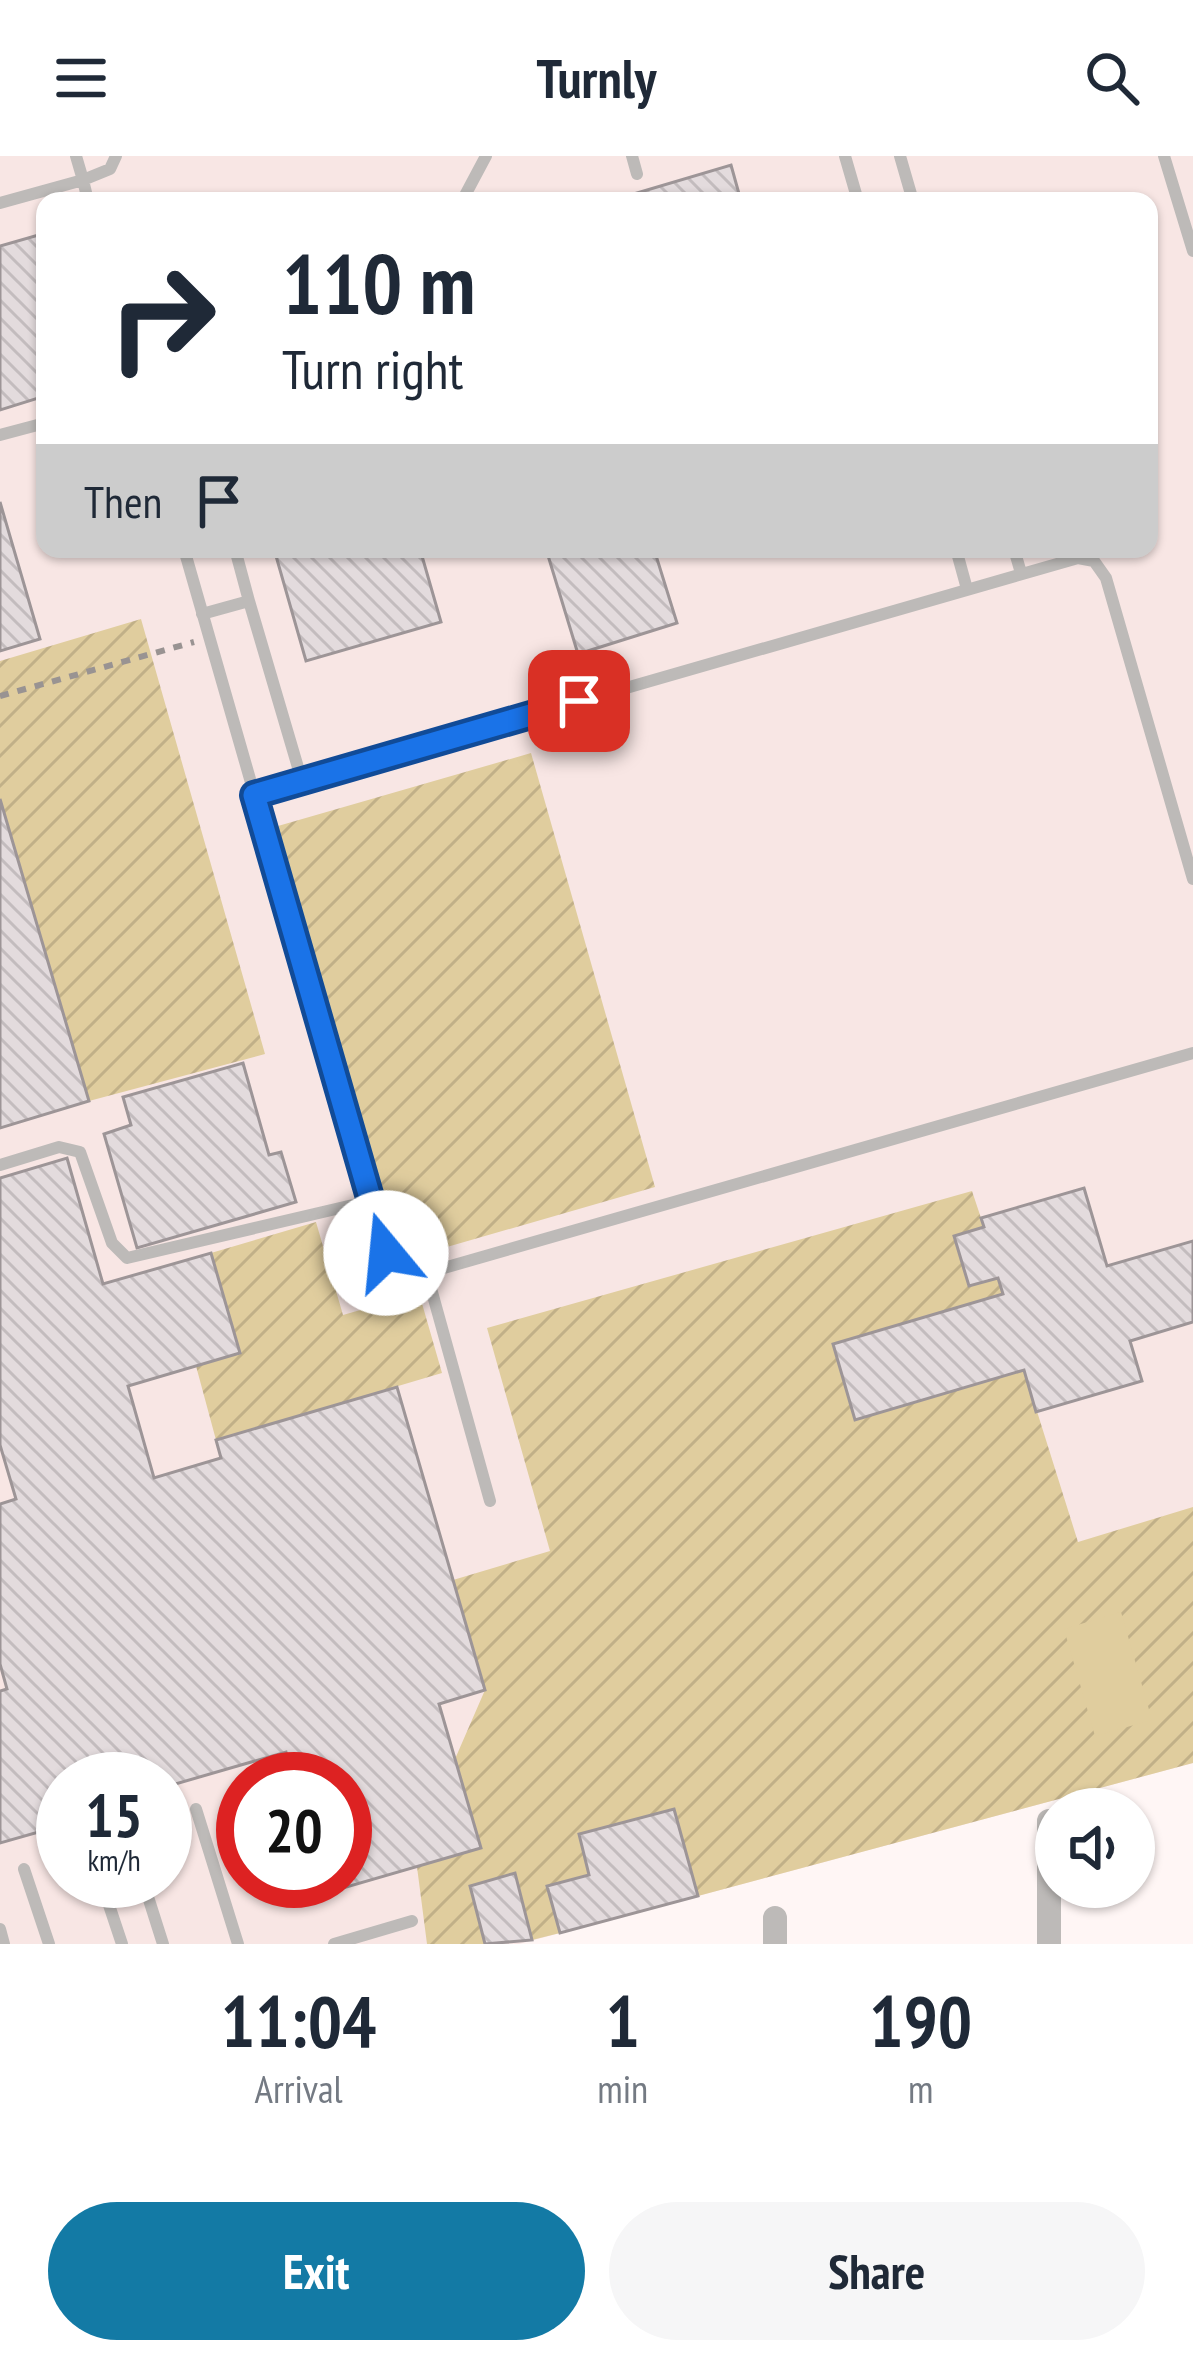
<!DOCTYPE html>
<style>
:root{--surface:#fff;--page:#f6f6f7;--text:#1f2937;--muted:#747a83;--accent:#137aa5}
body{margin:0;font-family:"PT Sans Narrow",sans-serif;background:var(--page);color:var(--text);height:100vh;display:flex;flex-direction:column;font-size:45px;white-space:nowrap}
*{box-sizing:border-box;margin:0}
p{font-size:39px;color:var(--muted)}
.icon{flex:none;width:66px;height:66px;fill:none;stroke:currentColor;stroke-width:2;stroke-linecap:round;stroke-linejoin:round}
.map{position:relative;height:1788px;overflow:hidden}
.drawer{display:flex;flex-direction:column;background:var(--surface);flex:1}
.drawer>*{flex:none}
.banner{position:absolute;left:36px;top:36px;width:1122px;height:366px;border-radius:24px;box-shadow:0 3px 9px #0004;background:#fff;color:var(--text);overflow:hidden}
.buttons{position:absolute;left:1035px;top:1632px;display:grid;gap:24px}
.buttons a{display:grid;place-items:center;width:120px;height:120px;border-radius:50%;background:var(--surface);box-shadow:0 3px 9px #0004;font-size:60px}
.speed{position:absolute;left:36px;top:1596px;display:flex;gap:24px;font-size:60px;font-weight:700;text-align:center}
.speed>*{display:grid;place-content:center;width:156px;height:156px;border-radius:50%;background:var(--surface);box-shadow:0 3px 9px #0004;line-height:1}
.speed small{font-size:30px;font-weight:400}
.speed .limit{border:18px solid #d22;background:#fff;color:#111}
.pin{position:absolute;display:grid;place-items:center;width:102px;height:102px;color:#fff;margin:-51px;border-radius:24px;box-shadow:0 6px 18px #0006}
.me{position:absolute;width:132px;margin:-66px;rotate:343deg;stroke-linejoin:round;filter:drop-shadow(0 0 9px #0008)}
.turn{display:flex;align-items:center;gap:42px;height:252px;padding:0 48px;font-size:54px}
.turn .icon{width:156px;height:156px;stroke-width:2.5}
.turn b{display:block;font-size:84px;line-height:102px}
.then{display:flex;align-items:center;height:114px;padding:0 48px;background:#0003;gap:24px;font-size:45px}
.eta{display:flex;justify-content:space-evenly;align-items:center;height:204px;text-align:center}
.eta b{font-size:72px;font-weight:700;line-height:84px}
.button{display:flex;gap:24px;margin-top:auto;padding:24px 48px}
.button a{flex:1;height:138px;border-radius:72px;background:var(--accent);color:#fff;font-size:48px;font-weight:700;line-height:138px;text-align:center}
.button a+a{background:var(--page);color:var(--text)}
header{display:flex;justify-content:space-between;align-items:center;height:156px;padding:0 48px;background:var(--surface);font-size:54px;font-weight:700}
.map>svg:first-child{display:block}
.built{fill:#f8e6e4;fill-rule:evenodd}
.garden{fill:url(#garden-furrows)}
.pitch{fill:#e0cd9e}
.building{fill:url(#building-back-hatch);stroke:#9d9597;stroke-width:3}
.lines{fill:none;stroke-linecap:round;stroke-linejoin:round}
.path{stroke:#999392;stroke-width:6;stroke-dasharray:9 9;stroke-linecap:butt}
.service{stroke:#bdbab8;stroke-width:12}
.minor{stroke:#bdbab8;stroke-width:24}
.route-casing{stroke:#114b97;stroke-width:30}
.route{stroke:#1a73e8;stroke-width:21}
</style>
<header><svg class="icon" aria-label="menu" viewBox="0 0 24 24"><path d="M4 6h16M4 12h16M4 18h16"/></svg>Turnly<svg class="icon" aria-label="search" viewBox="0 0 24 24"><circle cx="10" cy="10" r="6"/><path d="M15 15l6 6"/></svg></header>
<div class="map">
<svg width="1193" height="1788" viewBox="0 0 1193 1788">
<defs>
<pattern id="garden-furrows" width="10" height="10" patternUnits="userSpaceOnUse" patternTransform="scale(3)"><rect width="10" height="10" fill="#e0cd9e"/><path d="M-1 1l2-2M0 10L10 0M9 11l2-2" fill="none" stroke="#c1b088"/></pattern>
<pattern id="building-back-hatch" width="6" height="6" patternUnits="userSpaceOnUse" patternTransform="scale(3)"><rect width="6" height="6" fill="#e3dbdd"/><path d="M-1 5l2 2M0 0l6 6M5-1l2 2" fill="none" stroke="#c3bcbe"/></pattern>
</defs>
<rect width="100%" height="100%" fill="#fff6f5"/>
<path class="built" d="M0,0h1193v1607l-674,181h-519zM45,45h1104v348h-1104zM63,1623h102v102h-102zM243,1623h102v102h-102z"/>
<path class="garden" d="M141,463l124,435 -176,47 -89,-302v-138z
M531,597l124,434 -253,73 -124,-434z
M972,1035l12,36 -29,9 14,50 29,-8 5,16 -169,50 21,75 169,-49 54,172 115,-35v256l-495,133 -118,-62 9,41 -41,11 12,47 -28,7 -18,-67 -44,13 15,58h-58l-10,-77 64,-19 -26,-89 30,-69 -32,-110 97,-29 -63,-223z
M316,1066l27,93 76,-22 23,80 -226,67 -20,-74 43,-13 -28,-100z"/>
<path class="pitch" d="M1121,1456l31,108 -57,16 -31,-107z"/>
<path class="building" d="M731,9l10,36h-131z
M42,78l3,162 -45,14v-164z
M0,346l40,137 -40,12z
M274,393h146l21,73 -135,39z
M546,393h108l23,74 -99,31z
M0,643l89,302 -89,27z
M243,907l26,92 12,-3 15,50 -159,46 -33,-114 27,-9 -8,-28z
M67,1002l36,126 108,-31 29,100 -112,33 26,92 67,-20 -5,-18 181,-53 88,303 -46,14 42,144 -155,45 -3,-12h22v-102h-52l-7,-27 -121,35v-8h-102v46l-63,18v-152l7,-2 -7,-25v-160l16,-5 -16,-54v-267z
M1084,1032l23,78 86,-25v81l-63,19 12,40 -106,31 -12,-42 -169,50 -22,-76 170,-50 -5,-16 -29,8 -15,-50 30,-9 -3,-9z
M674,1653l24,87 -138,37 -13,-47 42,-11 -10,-41z
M515,1717l17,67 -47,4 -15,-58z"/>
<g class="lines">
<path class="path" d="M0,540l194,-54"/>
<path class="service" d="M76,0l7,24 27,-11 6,-13
M632,0l5,18
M845,0l13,45
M900,0l13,45
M1164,0l29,95
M462,45l24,-45
M0,47l83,-23 5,21
M0,279l45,-12
M184,393l202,704 7,15 16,10 784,-225
M956,393l11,40
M1014,393l7,24
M249,445l53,180
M202,458l47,-13 -14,-52
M254,639l824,-237 16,3 12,17 87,301
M0,1009l59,-18 21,5 32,91 15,15 243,-57
M427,1118l63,227
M196,1653l42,135
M24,1713l25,75
M101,1725l21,63
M143,1725l20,63
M0,1773l4,15
M334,1788l78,-23"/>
<path class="minor" d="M775,1788v-26
M1049,1788v-123"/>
</g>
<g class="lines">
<defs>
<path id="route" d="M386,1097l-132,-458 325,-94"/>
</defs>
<use href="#route" class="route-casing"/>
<use href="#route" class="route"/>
</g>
</svg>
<div class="buttons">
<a><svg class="icon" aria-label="sound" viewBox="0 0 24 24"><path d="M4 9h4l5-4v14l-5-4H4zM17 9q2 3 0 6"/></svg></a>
</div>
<div class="speed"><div>15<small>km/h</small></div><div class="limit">20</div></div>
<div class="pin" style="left:579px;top:545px;background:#d93025"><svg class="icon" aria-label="arrive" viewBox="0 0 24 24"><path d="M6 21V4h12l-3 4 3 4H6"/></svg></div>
<svg class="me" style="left:386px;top:1097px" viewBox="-20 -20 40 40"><circle r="19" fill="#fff"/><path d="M0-13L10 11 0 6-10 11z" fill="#1a73e8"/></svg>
<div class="banner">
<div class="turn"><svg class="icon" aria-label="right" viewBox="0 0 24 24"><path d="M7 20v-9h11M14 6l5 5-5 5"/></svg><div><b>110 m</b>Turn right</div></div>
<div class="then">Then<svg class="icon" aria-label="arrive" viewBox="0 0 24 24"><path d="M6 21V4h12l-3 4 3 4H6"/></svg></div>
</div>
</div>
<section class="drawer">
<div class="eta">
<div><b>11:04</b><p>Arrival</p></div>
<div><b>1</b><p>min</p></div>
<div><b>190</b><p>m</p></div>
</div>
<div class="button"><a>Exit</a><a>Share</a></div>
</section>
